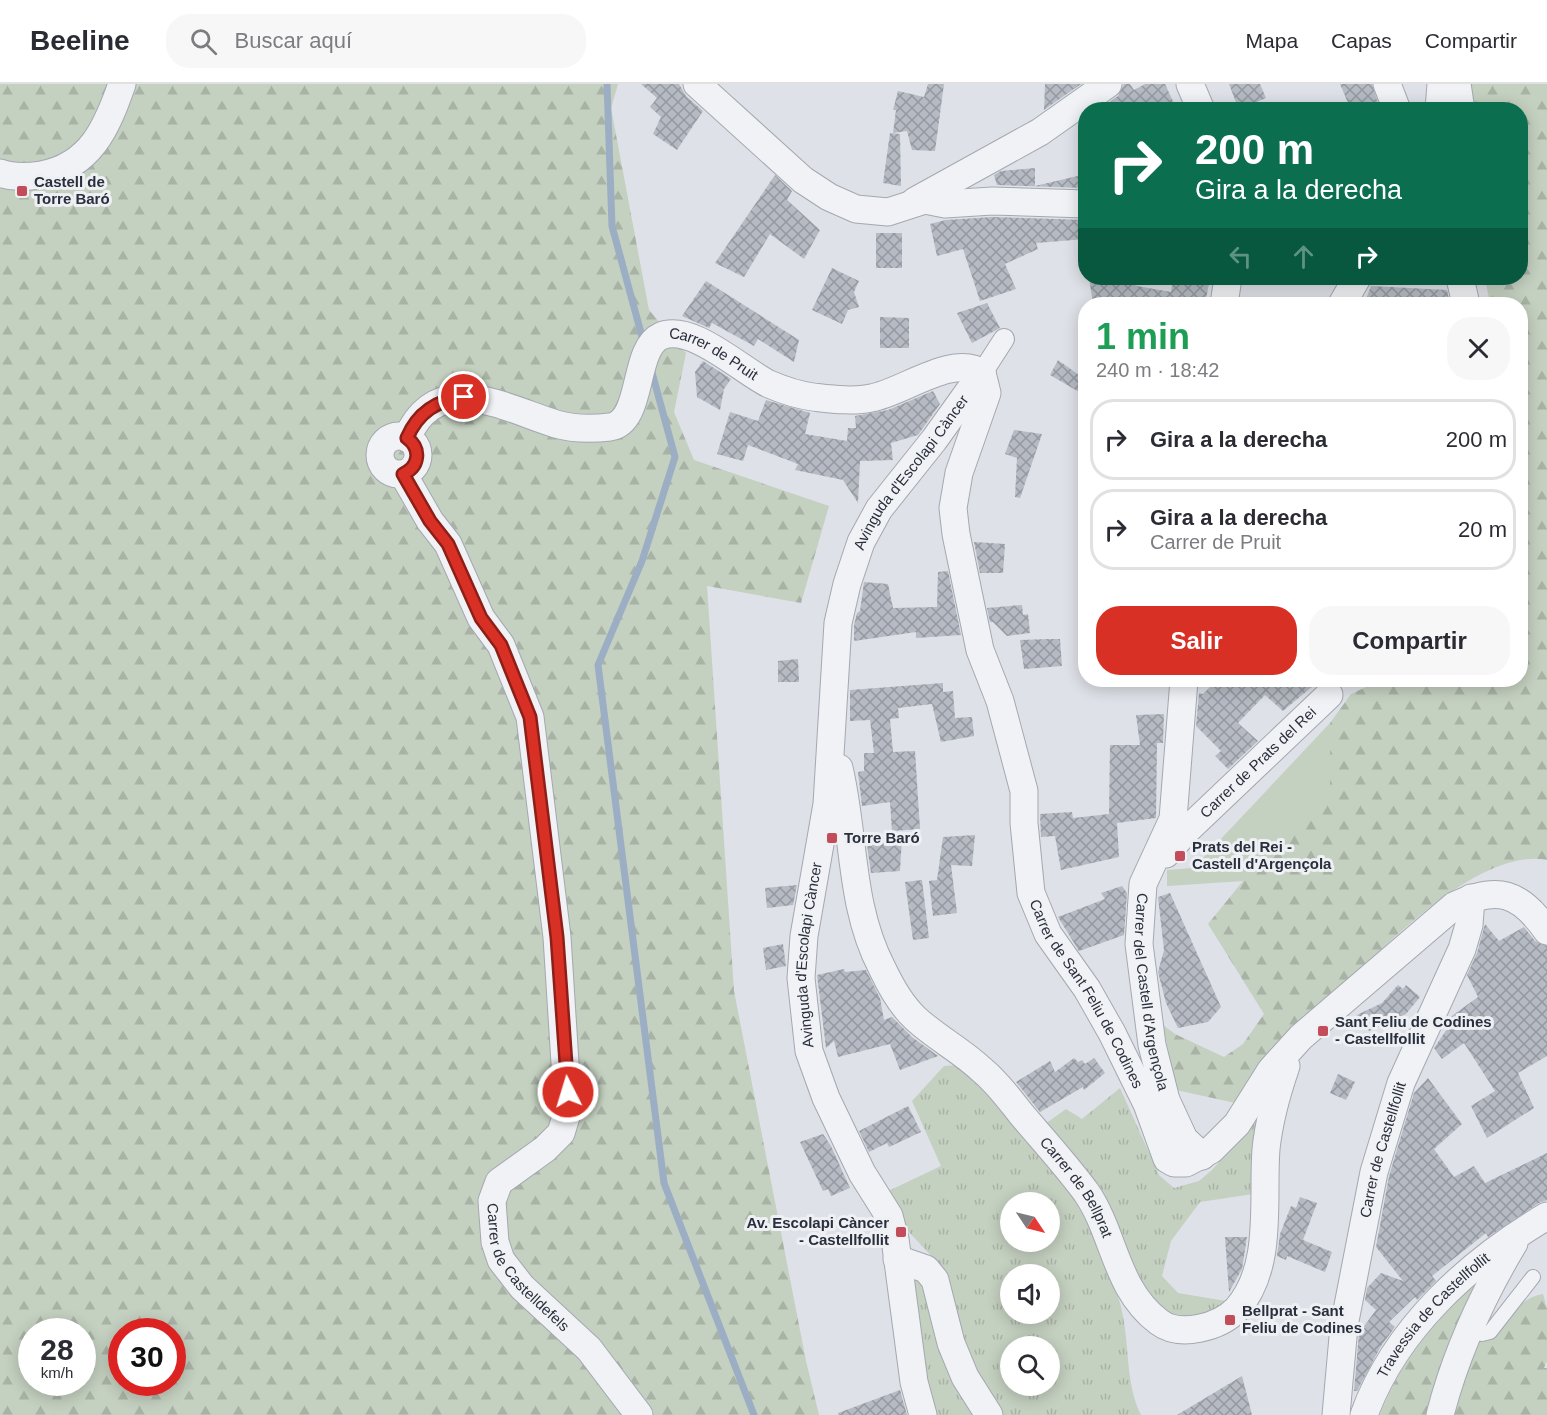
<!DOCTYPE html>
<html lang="es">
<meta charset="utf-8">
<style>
:root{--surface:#fff;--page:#f7f7f7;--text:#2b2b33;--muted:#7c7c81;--line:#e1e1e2;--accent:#d93025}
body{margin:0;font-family:Helvetica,sans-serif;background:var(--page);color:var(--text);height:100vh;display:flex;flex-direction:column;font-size:22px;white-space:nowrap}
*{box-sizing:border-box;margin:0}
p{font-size:20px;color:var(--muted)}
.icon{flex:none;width:33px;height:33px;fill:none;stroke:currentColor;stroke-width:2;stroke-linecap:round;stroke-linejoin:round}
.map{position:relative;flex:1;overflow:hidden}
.drawer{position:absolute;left:1078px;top:213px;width:450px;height:390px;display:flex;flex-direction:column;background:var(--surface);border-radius:24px;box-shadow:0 3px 15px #0003}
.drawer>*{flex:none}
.banner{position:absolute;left:1078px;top:18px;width:450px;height:183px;border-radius:24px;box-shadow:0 3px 15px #0003;background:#0b6e4f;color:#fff;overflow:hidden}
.needle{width:39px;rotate:125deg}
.buttons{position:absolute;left:1000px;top:1108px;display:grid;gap:12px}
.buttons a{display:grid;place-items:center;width:60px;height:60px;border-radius:50%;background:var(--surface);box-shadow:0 3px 15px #0003;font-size:30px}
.speed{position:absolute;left:18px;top:1234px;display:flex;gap:12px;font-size:30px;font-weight:700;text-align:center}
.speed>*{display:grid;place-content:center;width:78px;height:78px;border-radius:50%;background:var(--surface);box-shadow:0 3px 15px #0003;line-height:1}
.speed small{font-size:15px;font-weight:400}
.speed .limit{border:9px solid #d22;background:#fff;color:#111}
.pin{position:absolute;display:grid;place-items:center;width:51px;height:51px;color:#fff;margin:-26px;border:3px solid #fff;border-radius:50%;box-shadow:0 2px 6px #0007}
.me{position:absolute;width:66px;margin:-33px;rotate:355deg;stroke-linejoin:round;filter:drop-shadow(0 0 4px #0008)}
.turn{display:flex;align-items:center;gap:21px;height:126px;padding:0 18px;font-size:27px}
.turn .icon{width:78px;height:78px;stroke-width:2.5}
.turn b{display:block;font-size:42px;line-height:51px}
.lanes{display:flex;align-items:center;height:57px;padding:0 18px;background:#0003;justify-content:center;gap:30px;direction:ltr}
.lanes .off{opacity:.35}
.round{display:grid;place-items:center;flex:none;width:63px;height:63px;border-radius:24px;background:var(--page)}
.headline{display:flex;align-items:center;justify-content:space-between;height:102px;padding:0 18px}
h1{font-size:36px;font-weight:700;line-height:45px;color:#1e9e55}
.button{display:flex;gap:12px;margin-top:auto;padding:12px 18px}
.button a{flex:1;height:69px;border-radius:24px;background:var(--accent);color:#fff;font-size:24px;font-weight:700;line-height:69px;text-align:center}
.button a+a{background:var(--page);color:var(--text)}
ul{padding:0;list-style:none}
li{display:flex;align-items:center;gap:18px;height:81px;margin:0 12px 9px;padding:0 6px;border:3px solid var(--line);border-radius:24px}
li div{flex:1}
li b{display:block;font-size:22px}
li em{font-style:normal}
header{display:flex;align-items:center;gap:36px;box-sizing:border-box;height:84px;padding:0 30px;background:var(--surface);border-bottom:2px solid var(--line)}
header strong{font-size:28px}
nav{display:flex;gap:33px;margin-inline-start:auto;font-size:21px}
.search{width:420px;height:54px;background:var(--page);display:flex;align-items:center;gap:15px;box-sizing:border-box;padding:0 21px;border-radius:24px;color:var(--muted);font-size:22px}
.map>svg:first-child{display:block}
.grass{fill:url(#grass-tufts);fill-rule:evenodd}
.forest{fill:url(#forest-firs);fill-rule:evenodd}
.green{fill:#c4d0c0}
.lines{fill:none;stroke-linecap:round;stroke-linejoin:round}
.stream{stroke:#9caec4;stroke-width:7}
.building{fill:url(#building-cross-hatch)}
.service-casing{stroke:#a4a8b0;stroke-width:16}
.pedestrian-casing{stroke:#a4a8b0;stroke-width:22}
.minor-casing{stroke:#a4a8b0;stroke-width:29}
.service{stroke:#f1f2f5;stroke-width:14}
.pedestrian{stroke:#f1f2f5;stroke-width:20}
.minor{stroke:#f1f2f5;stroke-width:27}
.route-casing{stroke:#8d1f18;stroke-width:15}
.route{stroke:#d93025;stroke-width:10}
.poi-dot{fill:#c34c5b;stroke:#eef0f4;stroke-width:2}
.labels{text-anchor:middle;stroke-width:6;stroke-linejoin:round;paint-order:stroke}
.poi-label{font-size:15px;font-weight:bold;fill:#292f3c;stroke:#eef0f4;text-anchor:start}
.street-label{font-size:15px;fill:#292f3c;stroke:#eef0f4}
</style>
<header>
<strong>Beeline</strong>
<div class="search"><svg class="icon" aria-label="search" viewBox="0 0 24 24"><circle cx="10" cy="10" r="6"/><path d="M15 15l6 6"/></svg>Buscar aquí</div>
<nav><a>Mapa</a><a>Capas</a><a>Compartir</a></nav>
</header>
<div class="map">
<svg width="1547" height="1331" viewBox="0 0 1547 1331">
<defs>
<pattern id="grass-tufts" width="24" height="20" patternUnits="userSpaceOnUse" patternTransform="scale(1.5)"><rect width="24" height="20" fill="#c4d0c0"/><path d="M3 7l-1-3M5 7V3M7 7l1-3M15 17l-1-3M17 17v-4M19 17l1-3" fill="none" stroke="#a8b3a6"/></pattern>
<pattern id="forest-firs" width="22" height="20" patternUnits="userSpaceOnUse" patternTransform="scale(1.5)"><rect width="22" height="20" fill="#c4d0c0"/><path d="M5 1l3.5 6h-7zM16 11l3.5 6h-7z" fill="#a8b3a6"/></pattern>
<pattern id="building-cross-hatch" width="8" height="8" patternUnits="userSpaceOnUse" patternTransform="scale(1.5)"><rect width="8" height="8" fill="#b6bbc3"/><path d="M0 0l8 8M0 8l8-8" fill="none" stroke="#9498a0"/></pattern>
</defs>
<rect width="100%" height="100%" fill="#dee1e7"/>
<path class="grass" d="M957,981c68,63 117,115 150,204 5,14 13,29 15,43 8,35 3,71 19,103h-143l-30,-60 -27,-89 -35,-37 -24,-35 59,-28 -29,-65 32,-35zM1011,1119h39v39h-39zM1011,1191h39v39h-39zM1011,1263h39v39h-39z
M1120,1004l39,87 15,13 25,-7 13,-11 47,-52 -6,76 -53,8 -29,39 -9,35 16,17 48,8 -24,17 -32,-1 -22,-14 -103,-179 21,-15 16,10z
M919,1190l47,131 7,10h-40l-23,-138z"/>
<path class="forest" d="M0,0h618l-7,24 38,202 37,43 -12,59 20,48 135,46 -28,97 -94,-17 27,405 72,370 13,54h-819zM32,1248h50v51h-50zM122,1248h50v51h-50z
M1468,0h79v776c-93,-18 -250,179 -307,244l-64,-14 -13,-65 12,9 49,23 19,-13 21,-30 -56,-90 35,-43 86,-93 1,-65 21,-29 30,-14h140v-376h-31l-5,-26h36v-168l-45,-1z
M1491,1184l-22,75 26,-6c14,-19 24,-39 48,-43l4,14v53l-3,7h3v47h-167c23,-61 64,-103 111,-147z"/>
<path class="green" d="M1330,639v65l-87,93 -76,5v-16l25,-2 11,-10z"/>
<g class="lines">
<path class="stream" d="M607,0l5,142 32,118
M651,285l24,88 -33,104 -44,104 66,518 90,232"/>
</g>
<path class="building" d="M641,0h38l7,12 17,15 -26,39 -24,-16 8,-17 -11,-10 7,-9z
M928,0h16l-9,67 -23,-1 -5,-19 -14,2 3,-23h-3l5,-19 26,6z
M1045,0h36l-37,26z
M1124,0h6l4,6 11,-6h20l12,26h-78l19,-14z
M1229,0h31l6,14 -27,12z
M1340,0h32l8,26h-29z
M890,49l10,1 1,52 -18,-3z
M1035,84v18l51,-12v14l-89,-3 -3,-10 7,-4z
M775,91l17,16 -5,9 33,30 -16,29 -34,-25 -26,43 -29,-14z
M992,133l94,3v19l-50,4 2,6 -33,15 11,25 -36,12 -17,-52 -26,7 -7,-32 16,-4z
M876,149h26v35h-26z
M832,184l27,13 -5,11 5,15 -11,3 -6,14 -30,-14z
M1089,194h33l15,8 34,6 2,-14h37l-5,26h-112z
M706,197l93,59 -5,22 -36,-23 -4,7 -42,-23 -3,5 -27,-12z
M1371,202l76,4 3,14h-86z
M987,219l13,25 -28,15 -15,-30z
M880,233l29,1v30h-29z
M1058,276l28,20v16l-36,-21z
M703,277l28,18 -7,10 -4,21 -23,-13 -2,-25z
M933,307l7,13 -22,31 -27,8 2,17 -33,1 -2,42 -15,-23 -48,-10 3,-6 -50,-19 -5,16 -26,-7 13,-42 28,9 8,-21 44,13 -5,21 42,7 1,-13h8l-1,-12 33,-6z
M1014,346l28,4 -22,64 -5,-1 2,-39 -12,-4z
M974,458l31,2 -2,29h-23z
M948,487l13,64 -45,3v-6l-62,9v-16l3,-12 3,-2 4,-29 24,2 5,24 44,-1 1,-35z
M1022,521l1,10 5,-1 2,19 -23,3 -14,-14h-3l-3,-14z
M1049,555h11l2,27 -38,3 -4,-29z
M798,575l1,23h-21v-21z
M1217,596h103l-37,31 -18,-16 -27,28 20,18 -30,28 -13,-13 6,-5 -25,-25 3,-33 4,1z
M943,599v9l10,-1 2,27 17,-1 2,19 -33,6 -9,-38 -34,4 1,10 -9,1 3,33 22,-1 5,78 -28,2 -2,-29 -28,4 -4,-34 6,-1v-18h10l-4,-33 -20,1v-31z
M1164,630l-1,29h-6l-1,75 -39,5 2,34 -58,13 -6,-34 -14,1 -1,-23 32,-2 1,6 36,-4 1,-69h30l-4,-30z
M975,751l-3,31 -21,-1 6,48 -24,3 -4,-35 8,-1 6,-43z
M902,753l-2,34 -29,2 -5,-35z
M922,796l7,58 -16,2 -8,-58z
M797,801l-4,20 -26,3 -2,-20z
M1122,802l5,7 -3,42 -45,16 -21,-34 47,-18 -4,-6z
M1170,809l51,114 -13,15 -30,6 -12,-25 -8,-31 6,-22 -6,-53z
M1485,840l14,17 25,-14 11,14 12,5v110l-29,17 16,35 -47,30 -16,-32 24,-15 -31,-48 -22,16 -8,-11 13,-19 7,-6 -5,-5 29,-21 -11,-22 10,-22z
M783,860l3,22 -20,4 -3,-22z
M844,885l1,3 21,-2 14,28 4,22 8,-3 20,20 26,19 -38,14 -10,-26 -52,13 -4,-16 -8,7 -9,-73z
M1398,901l5,4 3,-4 14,12 -14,17 -37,17 -12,-16 25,-12z
M1074,974l4,4 4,-2 3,4 9,-6 11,15 -21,17 -1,-3 -43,25 -24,-30 34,-21 5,11z
M1338,990l17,8 -9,18 -16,-7z
M1428,994l34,46 -28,25 20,28 20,-11 11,17 62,-30v47l-8,3 -51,34 -2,-4 -54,43 4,5 -19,19 -2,-3 -26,25 6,5 -14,19 -24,45h-3l5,-58 17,-23 -11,-10 2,-12 14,-15 22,8 -27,-34 13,-71 25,-83z
M908,1022l13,26 -32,15 -2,-4 -18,9 -10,-21z
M823,1050l8,12 19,42 -19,8 -3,-7 -5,2 -23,-49z
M1300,1113l17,6 -14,37 29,12 -7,20 -38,-16 -1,4 -9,-4 3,-22 11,-28 5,2z
M1225,1153h22l-5,32 -13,23z
M1242,1292l10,39h-75z
M900,1306l7,25h-68l-1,-2z"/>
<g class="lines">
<defs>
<path id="service" d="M1467,1247l15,3 8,-2 43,-55"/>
<path id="pedestrian" d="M982,289l22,-34"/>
<g id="minor">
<path d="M697,0l106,96 26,17 27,12 32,3 37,-12 20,4 47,-3 94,3"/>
<path d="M1190,0l11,26"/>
<path d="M1387,0l10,26"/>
<path d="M1457,0l4,26"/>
<path d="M1439,26l2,-26"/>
<path d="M0,89c14,5 27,4 41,2 50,-9 66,-48 81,-91"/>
<path d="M915,117l125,-69 68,-48"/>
<path d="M1460,194l6,26"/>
<path d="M1224,220l4,-26"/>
<path d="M1342,220l15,-26"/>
<path id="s1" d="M982,289l5,20 -28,80 -6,35 3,26 24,116 20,51 24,90v32l7,70 17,41 39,55 25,44 35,71 20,55 7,4h12l25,-13 26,-26 34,-54 30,-33 153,-131c43,-21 66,-14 93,25"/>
<circle cx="399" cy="371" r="19"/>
<path id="s2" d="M407,354c30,-70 98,-30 149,-14 17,5 37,5 54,3 34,-5 22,-78 51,-91 31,-13 81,35 108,48 14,6 29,11 44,13 18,2 40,5 58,1 31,-5 82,-45 111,-25"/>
<path id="s3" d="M403,390l27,47 18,23 33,74 20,27 29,72 27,220 11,173 -7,23 -16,16 -46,33 -7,19 3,41 6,18 21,27 67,62 50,66"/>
<path id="s4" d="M1184,596l-11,139 -30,65 -4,60 13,101 14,55 18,39 18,17"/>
<path id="s5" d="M839,684c16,67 10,137 43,200 8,17 18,36 33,50 20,19 46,32 67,52 16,13 27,29 40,45 22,26 44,50 64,77 29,42 29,97 73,130 21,16 61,5 78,-13 37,-42 25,-109 29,-160 3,-28 11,-57 20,-83"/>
<path id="s6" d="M1166,770l20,-23 143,-136"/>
<path d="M897,1175l29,10 9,11 16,63 14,34 24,38"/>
<path id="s7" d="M923,1331l-9,-33 -19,-143 -6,-23 -27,-43 -36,-75 -17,-47 -8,-73 3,-42 23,-132 11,-181 9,-39 14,-42 18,-33 55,-69 48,-67"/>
<path id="s8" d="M1336,1331l8,-89 30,-154 27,-89 61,-134 7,-24 2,-27"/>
<path id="s9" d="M1364,1331c31,-86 105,-153 183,-199"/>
<path d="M1440,1331c16,-62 41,-117 74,-172"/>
</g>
</defs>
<use href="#service" class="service-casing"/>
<use href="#pedestrian" class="pedestrian-casing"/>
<use href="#minor" class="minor-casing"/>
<use href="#service" class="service"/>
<use href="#pedestrian" class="pedestrian"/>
<use href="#minor" class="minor"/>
</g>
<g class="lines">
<defs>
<path id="route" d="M464,313c-27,3 -46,15 -57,41 15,11 12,29 -4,36l27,47 18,23 33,74 20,27 29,72 27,220 11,155"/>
</defs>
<use href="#route" class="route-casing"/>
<use href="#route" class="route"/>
</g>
<g class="poi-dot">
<rect x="16" y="101" width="12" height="12" rx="3"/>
<rect x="826" y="748" width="12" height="12" rx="3"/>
<rect x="1174" y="766" width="12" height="12" rx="3"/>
<rect x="1317" y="941" width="12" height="12" rx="3"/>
<rect x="895" y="1142" width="12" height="12" rx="3"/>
<rect x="1224" y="1230" width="12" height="12" rx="3"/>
</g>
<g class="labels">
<g class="poi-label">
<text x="34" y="103">Castell de<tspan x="34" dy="17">Torre Baró</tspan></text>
<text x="844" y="759">Torre Baró</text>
<text x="1192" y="768">Prats del Rei -<tspan x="1192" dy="17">Castell d'Argençola</tspan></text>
<text x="1335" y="943">Sant Feliu de Codines<tspan x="1335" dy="17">- Castellfollit</tspan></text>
<text x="889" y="1144" text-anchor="end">Av. Escolapi Càncer<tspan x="889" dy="17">- Castellfollit</tspan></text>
<text x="1242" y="1232">Bellprat - Sant<tspan x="1242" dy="17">Feliu de Codines</tspan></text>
</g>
<g class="street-label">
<text dy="5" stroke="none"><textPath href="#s2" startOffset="392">Carrer de Pruit</textPath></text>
<text dy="5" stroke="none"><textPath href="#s7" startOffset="987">Avinguda d'Escolapi Càncer</textPath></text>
<text dy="5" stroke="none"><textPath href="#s6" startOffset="130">Carrer de Prats del Rei</textPath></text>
<text dy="5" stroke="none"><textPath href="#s7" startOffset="483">Avinguda d'Escolapi Càncer</textPath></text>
<text dy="5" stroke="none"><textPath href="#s4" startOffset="320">Carrer del Castell d'Argençola</textPath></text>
<text dy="5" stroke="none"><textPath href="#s1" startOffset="651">Carrer de Sant Feliu de Codines</textPath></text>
<text dy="5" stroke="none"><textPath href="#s8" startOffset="270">Carrer de Castellfollit</textPath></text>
<text dy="5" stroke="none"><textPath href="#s5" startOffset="502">Carrer de Bellprat</textPath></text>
<text dy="5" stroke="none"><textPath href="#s3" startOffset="873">Carrer de Castelldefels</textPath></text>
<text dy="5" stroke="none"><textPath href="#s9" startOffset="123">Travessia de Castellfollit</textPath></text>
</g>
</g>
</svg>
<div class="buttons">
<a><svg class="needle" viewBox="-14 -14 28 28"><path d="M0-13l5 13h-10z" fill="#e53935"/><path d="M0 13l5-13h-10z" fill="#7c7c81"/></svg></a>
<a><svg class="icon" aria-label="sound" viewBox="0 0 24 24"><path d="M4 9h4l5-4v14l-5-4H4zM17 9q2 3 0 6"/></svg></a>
<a><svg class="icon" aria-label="search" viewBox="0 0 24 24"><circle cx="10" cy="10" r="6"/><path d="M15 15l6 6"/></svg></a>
</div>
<div class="speed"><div>28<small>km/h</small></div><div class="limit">30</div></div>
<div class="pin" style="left:464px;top:313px;background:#d93025"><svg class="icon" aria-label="arrive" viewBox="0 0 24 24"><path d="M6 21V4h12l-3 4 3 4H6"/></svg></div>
<svg class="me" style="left:568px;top:1008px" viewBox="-20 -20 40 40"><circle r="17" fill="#d93025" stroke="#fff" stroke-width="3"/><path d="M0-11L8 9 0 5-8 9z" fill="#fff"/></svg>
<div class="banner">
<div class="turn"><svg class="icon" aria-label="right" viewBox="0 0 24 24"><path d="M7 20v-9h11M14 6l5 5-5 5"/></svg><div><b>200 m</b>Gira a la derecha</div></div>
<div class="lanes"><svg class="icon off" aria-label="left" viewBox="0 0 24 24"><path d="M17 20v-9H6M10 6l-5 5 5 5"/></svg><svg class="icon off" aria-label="ahead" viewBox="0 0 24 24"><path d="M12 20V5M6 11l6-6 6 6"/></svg><svg class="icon" aria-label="right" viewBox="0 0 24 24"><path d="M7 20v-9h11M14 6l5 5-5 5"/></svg></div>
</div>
<section class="drawer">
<div class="headline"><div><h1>1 min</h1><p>240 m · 18:42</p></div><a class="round"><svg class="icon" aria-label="close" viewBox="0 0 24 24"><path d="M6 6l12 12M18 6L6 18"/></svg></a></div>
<ul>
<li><svg class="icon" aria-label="right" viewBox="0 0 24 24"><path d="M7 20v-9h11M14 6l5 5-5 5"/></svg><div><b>Gira a la derecha</b></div><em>200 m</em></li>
<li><svg class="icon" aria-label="right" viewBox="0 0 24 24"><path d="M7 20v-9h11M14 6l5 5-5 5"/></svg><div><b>Gira a la derecha</b><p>Carrer de Pruit</p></div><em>20 m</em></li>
</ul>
<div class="button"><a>Salir</a><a>Compartir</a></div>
</section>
</div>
